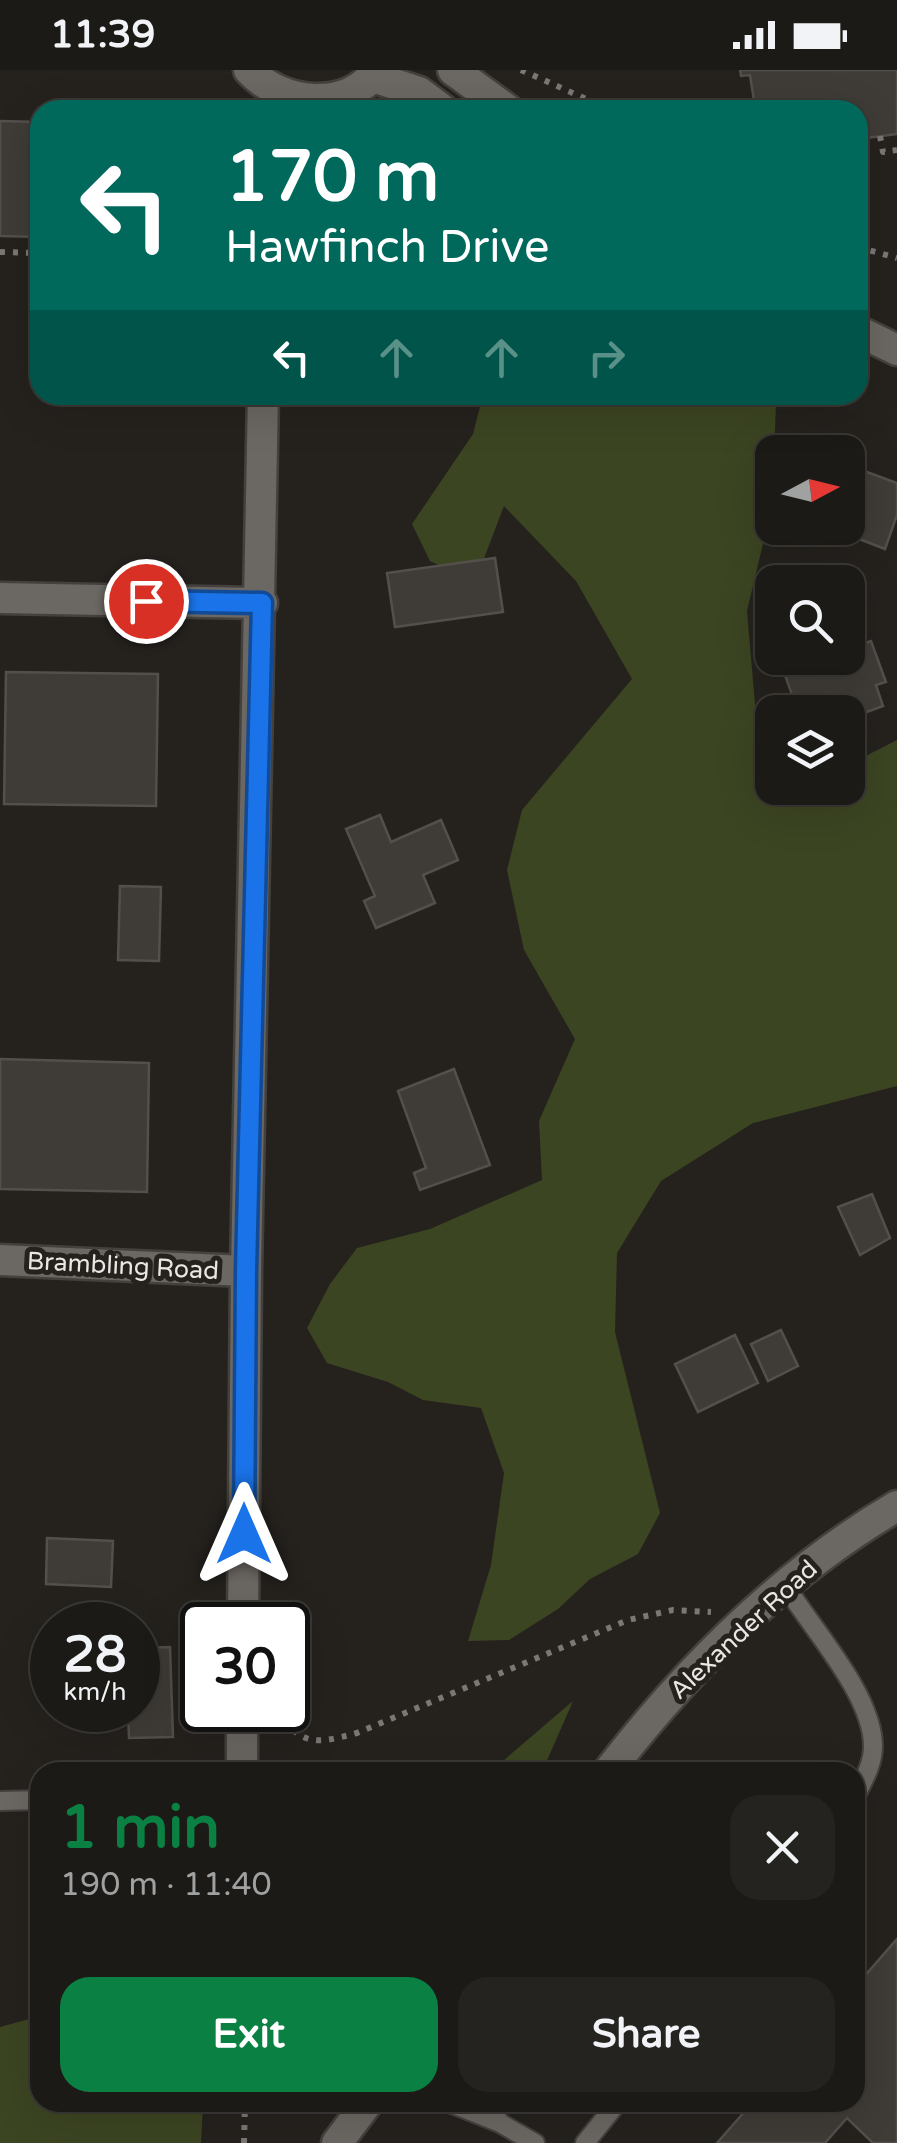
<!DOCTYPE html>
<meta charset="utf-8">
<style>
:root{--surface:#1c1a16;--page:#25231f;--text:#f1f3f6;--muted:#a0a1a1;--line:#3a3835;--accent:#0b8043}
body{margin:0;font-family:"Varela Round",sans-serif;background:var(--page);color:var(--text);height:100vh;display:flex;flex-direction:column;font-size:38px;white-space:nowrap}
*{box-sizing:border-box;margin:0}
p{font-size:32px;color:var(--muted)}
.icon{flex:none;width:55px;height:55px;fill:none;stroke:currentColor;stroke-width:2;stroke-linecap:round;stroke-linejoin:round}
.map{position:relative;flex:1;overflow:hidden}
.panel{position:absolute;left:30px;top:1692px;width:835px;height:350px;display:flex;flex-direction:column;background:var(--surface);border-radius:30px;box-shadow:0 10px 40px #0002,0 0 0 2px var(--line)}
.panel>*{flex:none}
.guide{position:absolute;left:30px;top:30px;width:838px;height:305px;border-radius:30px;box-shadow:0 10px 40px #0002,0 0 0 2px var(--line);background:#00695c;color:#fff;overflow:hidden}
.needle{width:65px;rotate:83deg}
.controls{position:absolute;left:755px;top:365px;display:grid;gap:20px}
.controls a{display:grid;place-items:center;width:110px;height:110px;border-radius:20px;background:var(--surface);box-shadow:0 10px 40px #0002,0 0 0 2px var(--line);font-size:50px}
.speed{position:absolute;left:30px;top:1532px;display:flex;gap:20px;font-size:50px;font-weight:700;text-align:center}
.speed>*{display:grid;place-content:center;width:130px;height:130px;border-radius:50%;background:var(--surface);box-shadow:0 10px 40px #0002,0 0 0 2px var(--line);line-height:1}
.speed small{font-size:25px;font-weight:400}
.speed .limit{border:5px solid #111;border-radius:15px;background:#fff;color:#111}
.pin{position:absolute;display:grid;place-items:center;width:85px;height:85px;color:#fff;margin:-42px;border:5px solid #fff;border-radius:50%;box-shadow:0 2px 10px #0007}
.me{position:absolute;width:110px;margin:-55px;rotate:0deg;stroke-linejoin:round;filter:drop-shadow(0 0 8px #0008)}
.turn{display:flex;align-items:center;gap:35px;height:210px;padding:0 30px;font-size:45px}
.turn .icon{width:130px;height:130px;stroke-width:2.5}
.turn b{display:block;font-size:70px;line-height:85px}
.lanes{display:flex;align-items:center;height:95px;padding:0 30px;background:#0003;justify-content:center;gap:50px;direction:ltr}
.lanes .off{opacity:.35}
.round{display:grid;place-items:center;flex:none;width:105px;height:105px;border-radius:30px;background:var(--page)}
.head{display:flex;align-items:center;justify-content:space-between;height:170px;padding:0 30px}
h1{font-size:60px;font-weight:800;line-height:75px;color:var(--accent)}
.primary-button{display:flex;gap:20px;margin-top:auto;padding:20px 30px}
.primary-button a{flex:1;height:115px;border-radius:30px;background:var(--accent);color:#fff;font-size:40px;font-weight:800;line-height:115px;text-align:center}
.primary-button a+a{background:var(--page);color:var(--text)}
.status{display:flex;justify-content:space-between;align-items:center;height:70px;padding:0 50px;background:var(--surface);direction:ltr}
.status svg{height:28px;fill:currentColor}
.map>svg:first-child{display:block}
.green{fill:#3c4522}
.building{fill:#3f3c37;stroke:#534f4b;stroke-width:2.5}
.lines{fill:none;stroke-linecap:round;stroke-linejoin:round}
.lane-casing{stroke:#43403d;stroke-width:22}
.street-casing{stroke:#43403d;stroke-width:35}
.secondary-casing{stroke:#43403d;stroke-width:35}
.path{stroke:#7a7774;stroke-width:6;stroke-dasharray:5 8;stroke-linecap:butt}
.lane{stroke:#6b6762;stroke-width:18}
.street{stroke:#6b6762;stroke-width:30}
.secondary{stroke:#6b6762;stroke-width:30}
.route-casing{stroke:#114b97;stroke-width:25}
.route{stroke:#1a73e8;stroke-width:18}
.labels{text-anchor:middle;stroke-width:10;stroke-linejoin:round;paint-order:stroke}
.street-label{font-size:25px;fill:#e9e7e4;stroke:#25221e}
</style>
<div class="status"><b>11:39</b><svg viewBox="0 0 49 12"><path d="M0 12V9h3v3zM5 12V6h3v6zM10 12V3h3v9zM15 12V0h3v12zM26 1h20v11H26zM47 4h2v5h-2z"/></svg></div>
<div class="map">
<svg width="897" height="2073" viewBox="0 0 897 2073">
<rect width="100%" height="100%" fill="#25221e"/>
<path class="green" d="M483,325h287l6,9 -4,102 -25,105 9,105 16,31v41h23l4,7 13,-7h36v-23l49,-25v346l-144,37 -92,58 -44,72 -2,79 45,181 -22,41 -48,25 -32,30 -49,31 -41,1 23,-76 13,-92 -23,-65 -58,-8 -35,-18 -61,-19 -20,-35 23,-44 27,-36 73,-19 112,-49 -3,-59 36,-82 -51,-89 -17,-80 15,-60 110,-131 -56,-98 -72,-75 -29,76 -45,-21 -18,-37 61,-90z
M573,1631l-31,71h-52z
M40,1946v86l163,1 -2,40h-201v-116z"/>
<path class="building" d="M740,0h157v64l-39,5v-29h-62l-1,-9 -40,6 -5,-32 -9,1z
M0,51l40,1v115l-40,-1z
M848,395l49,18v32l-12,34 -36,-14 8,-20 -9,-4z
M495,488l8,54 -108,15 -8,-54z
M854,557l6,18 11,-4 15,41 -10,3 7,21 -35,13v-7h-50l-19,-54h69v-29z
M6,602l152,2 -2,132 -152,-2z
M380,745l11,27 50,-22 17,40 -35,15 12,28 -59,25 -12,-27 11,-5 -29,-67z
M120,816l41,1 -2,74 -41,-1z
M0,989l149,4 -2,129 -147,-3z
M454,999l36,96 -70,25 -6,-17 12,-5 -28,-77z
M872,1124l18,44 -30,17 -22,-48z
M781,1260l17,36 -30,15 -17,-37z
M735,1265l23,48 -60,29 -23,-48z
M47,1468l66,3 -2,46 -65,-3z
M170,1577l3,90 -44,1 -1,-28h10v-62z
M897,1869v204h-24l-26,-25 -22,25h-108l36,-41h102v-115z"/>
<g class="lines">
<defs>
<path id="lane" d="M785,1515c27,44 88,110 88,161 0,19 -10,35 -18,51
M0,1731l40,-1
M447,2032l53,21 -13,-21
M500,2053l35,20
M585,2073l33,-41"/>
<path id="street" d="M249,0c31,34 99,43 128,0
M453,0l55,40
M373,7l46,15 24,18
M858,261l39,19
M0,528l262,5
M0,1190l246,11
M243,1555l3,-354 17,-876
M242,1702v-62"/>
<path id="secondary" d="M608,1702c80,-104 175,-199 289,-266
M337,2073l31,-41"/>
</defs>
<use href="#lane" class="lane-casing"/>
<use href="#street" class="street-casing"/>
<use href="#secondary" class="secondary-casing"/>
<path class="path" d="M521,0l90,40
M880,66l3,16 14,-2
M858,177l39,11
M0,182l40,1
M34,183l1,31
M276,1640c27,37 39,34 81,23l271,-113 45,-10 38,2
M244,2073l1,-41"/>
<use href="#lane" class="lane"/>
<use href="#street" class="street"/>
<use href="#secondary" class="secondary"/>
</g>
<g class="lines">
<defs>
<path id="route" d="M146,531l116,2 -16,668 -2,263"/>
</defs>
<use href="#route" class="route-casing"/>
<use href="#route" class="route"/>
</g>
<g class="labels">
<g class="street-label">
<text transform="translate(123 1195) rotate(3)" y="9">Brambling Road</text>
<text transform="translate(743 1559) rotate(-43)" y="9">Alexander Road</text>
</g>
</g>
</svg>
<div class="controls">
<a><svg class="needle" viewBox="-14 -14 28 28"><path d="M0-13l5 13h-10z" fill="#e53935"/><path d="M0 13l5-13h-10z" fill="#a0a1a1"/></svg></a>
<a><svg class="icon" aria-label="search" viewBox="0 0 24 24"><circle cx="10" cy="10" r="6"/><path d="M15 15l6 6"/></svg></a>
<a><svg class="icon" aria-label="layers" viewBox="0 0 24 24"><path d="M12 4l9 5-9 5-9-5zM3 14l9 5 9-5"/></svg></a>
</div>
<div class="speed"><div>28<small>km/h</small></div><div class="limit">30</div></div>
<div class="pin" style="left:146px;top:531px;background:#d93025"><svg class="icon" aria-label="arrive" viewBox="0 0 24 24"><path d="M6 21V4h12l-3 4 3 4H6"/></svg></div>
<svg class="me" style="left:244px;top:1464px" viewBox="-20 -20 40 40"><path d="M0-17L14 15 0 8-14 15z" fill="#1a73e8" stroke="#fff" stroke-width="4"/></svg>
<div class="guide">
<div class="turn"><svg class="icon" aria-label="left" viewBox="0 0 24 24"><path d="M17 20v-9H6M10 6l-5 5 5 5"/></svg><div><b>170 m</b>Hawfinch Drive</div></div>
<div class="lanes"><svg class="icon" aria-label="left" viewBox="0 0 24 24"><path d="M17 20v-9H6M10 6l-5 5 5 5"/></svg><svg class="icon off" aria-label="ahead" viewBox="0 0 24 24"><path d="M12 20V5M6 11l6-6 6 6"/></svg><svg class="icon off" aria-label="ahead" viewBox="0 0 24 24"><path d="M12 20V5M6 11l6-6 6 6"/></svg><svg class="icon off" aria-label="right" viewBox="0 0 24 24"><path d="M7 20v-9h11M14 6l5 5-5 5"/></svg></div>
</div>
<section class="panel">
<div class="head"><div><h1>1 min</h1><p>190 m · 11:40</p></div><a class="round"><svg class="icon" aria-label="close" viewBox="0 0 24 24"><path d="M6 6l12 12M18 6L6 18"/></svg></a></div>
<div class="primary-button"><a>Exit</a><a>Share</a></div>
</section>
</div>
